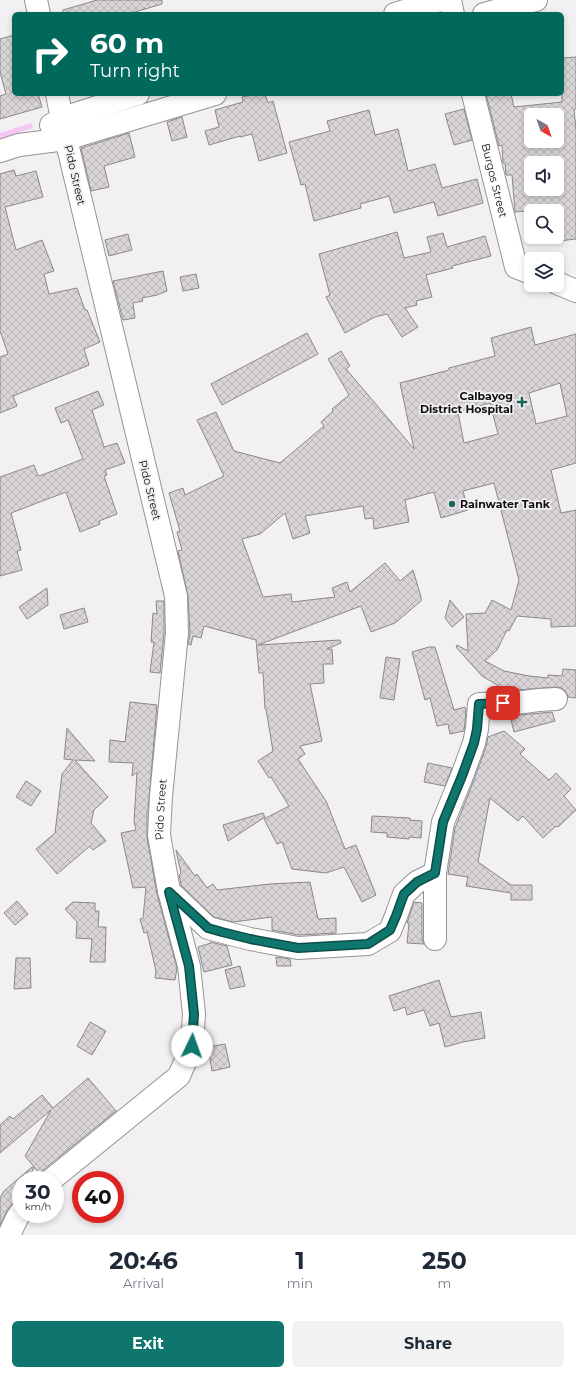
<!DOCTYPE html>
<style>
:root{--surface:#fff;--page:#f2f2f3;--text:#1f2937;--muted:#747a83;--accent:#0f766e}
body{margin:0;font-family:Montserrat,sans-serif;background:var(--page);color:var(--text);height:100vh;display:flex;flex-direction:column;font-size:15px;white-space:nowrap}
*{box-sizing:border-box;margin:0}
p{font-size:13px;color:var(--muted)}
.icon{flex:none;width:22px;height:22px;fill:none;stroke:currentColor;stroke-width:2;stroke-linecap:round;stroke-linejoin:round}
.map{position:relative;height:1235px;overflow:hidden}
.panel{display:flex;flex-direction:column;background:var(--surface);flex:1}
.panel>*{flex:none}
.top-card{position:absolute;left:12px;top:12px;width:552px;height:84px;border-radius:6px;box-shadow:0 2px 6px #0003;background:#00695c;color:#fff;overflow:hidden}
.needle{width:26px;rotate:140deg}
.controls{position:absolute;left:524px;top:108px;display:grid;gap:8px}
.controls a{display:grid;place-items:center;width:40px;height:40px;border-radius:6px;background:var(--surface);box-shadow:0 2px 6px #0003;font-size:20px}
.speed{position:absolute;left:12px;top:1171px;display:flex;gap:8px;font-size:20px;font-weight:700;text-align:center}
.speed>*{display:grid;place-content:center;width:52px;height:52px;border-radius:50%;background:var(--surface);box-shadow:0 2px 6px #0003;line-height:1}
.speed small{font-size:10px;font-weight:400}
.speed .limit{border:6px solid #d22;background:#fff;color:#111}
.pin{position:absolute;display:grid;place-items:center;width:34px;height:34px;color:#fff;margin:-17px;border-radius:8px;box-shadow:0 2px 6px #0006}
.me{position:absolute;width:44px;margin:-22px;rotate:3deg;stroke-linejoin:round;filter:drop-shadow(0 0 3px #0008)}
.turn{display:flex;align-items:center;gap:14px;height:84px;padding:0 12px;font-size:18px}
.turn .icon{width:52px;height:52px;stroke-width:2.5}
.turn b{display:block;font-size:28px;line-height:34px}
.eta{display:flex;justify-content:space-evenly;align-items:center;height:68px;text-align:center}
.eta b{font-size:24px;font-weight:700;line-height:28px}
.button{display:flex;gap:8px;margin-top:auto;padding:8px 12px}
.button a{flex:1;height:46px;border-radius:6px;background:var(--accent);color:#fff;font-size:16px;font-weight:700;line-height:46px;text-align:center}
.button a+a{background:var(--page);color:var(--text)}
.map>svg:first-child{display:block}
.lines{fill:none;stroke-linecap:round;stroke-linejoin:round}
.stream{stroke:#f4c6f2;stroke-width:5.5}
.building{fill:url(#building-cross-hatch);stroke:#8b888b;fill-rule:evenodd}
.minor-casing{stroke:#969396;stroke-width:24}
.minor{stroke:#fff;stroke-width:22}
.route-casing{stroke:#0a4d48;stroke-width:10}
.route{stroke:#0f766e;stroke-width:7}
.poi-dot{fill:#1d6356;stroke:#f3f0f3;stroke-width:1.5}
.labels{text-anchor:middle;stroke-width:3.5;stroke-linejoin:round;paint-order:stroke}
.street-label{font-size:11px;fill:#0f0e0f;stroke:#f3f0f3}
.poi-label{font-size:11px;font-weight:bold;fill:#0f0e0f;stroke:#f3f0f3;text-anchor:end}
</style>
<div class="map">
<svg width="576" height="1235" viewBox="0 0 576 1235">
<defs>
<pattern id="building-cross-hatch" width="8" height="8" patternUnits="userSpaceOnUse"><rect width="8" height="8" fill="#d8d4d7"/><path d="M0 0l8 8M0 8l8-8" fill="none" stroke="#b8b5b7"/></pattern>
</defs>
<rect width="100%" height="100%" fill="#f3f0f3"/>
<g class="lines">
<path class="stream" d="M0,136l30,-10"/>
</g>
<path class="building" d="M97,0h65v4l-34,10h-65v-4z
M14,35v59h24l4,13 -42,12v-23l6,-2 -6,-22v-33z
M576,57v52h-2l2,20v110l-35,4v-6h16v-26l-19,-1 -23,2 -3,-37h-6l-1,-12h-2l-1,-18 -3,1 -13,-52h25l3,13 48,-5v-44zM531,115h26v26h-26zM531,163h26v26h-26z
M255,94h10l3,9 5,-2 14,52 -28,8 -7,-27 -12,3v-1l-31,9 -4,-14 14,-4 -4,-17 28,-8 -1,-5z
M464,109l8,31 -18,5 -9,-31z
M369,110l6,25 23,-6 10,42 27,-7 7,24 35,-9 6,24 -45,13 -4,-14 -40,11 -5,-17 -29,8 1,4 -47,13 -9,-37 -4,1 -12,-43 41,-11 -3,-10z
M182,117l5,20 -15,4 -5,-19z
M129,133l6,24 -31,9 5,21 -18,4 -10,-43z
M14,170l2,6 20,-5 7,26 -38,10 11,43 26,-10 12,31 -10,3 5,20 28,-6 8,22h2l13,32 -16,7 5,16 -76,31 4,10 -17,7v-56l8,-3 -8,-23v-157z
M397,232l7,26 27,-6 -4,-15 16,-4 4,14 38,-11 6,20 -39,10 1,2 -27,7 6,22 -16,4 1,4 -12,3 13,19 -16,10 -15,-23 -12,3 -30,16 -19,-36 4,-2 -11,-41z
M128,234l4,16 -23,6 -4,-16z
M163,271l4,20 -10,4 -15,3 1,3 -10,2 2,15 -12,2 -10,-39z
M196,274l3,14 -16,3 -3,-14z
M531,327l4,18 41,-11v129l-25,7 10,43 15,-3v116l-25,1v-8l-34,-3 -8,15 -2,-1 -10,20 -12,11 19,10 25,5 19,2v-3l14,1 1,-7 13,1v28l-8,-1 -2,-5 -4,-4 -6,-1 -52,4v-2l-22,-13 -26,-29 1,-2 11,6 -2,-37 19,-1 7,-13 19,10 8,-30 -25,-97 -31,8 5,19 -27,8 -7,-26 -29,8 4,22 -35,7 -1,-11 -8,1 -2,-13 -58,10 5,17 -17,6 -8,-26 -25,21 -18,5 21,58 28,-3 1,8 43,-5 -3,-9 15,-6 3,10 35,-29 15,18 13,-11 8,27v4l-26,22 -24,9 -10,-26 -103,39 82,-5 1,3 -14,6h5l1,15h-10l1,19 -14,1 12,57 -22,5 5,8 -7,5 28,42 19,48 11,-4 20,50 -14,7 -18,-35 -18,6 -34,-4 -10,-27 -5,2 -13,-25 25,-13 -18,-29 -2,1 -11,-17 15,-10 -7,-42h-1l-2,-36h-4l-3,-33 -52,-14 -3,12 -8,-2 -2,9 -3,-1 2,-11 -2,-37 -10,-45 4,-1 -5,-18 3,-1 -11,-38 14,-5 2,7 39,-19 -27,-56 19,-8 18,39 46,12 44,-37 -3,-4 12,-11 -1,-2 17,-14 -21,-36 13,-8 9,15 -4,3 68,80 -14,-66 49,-13v-2l46,-12 -4,-18zM560,383l7,33 -31,8 -7,-31zM490,403l8,31 -34,9 -6,-31z
M307,333l11,21 -96,51 -11,-21z
M98,391l6,14 -12,5 12,37 13,-4 8,20 -20,7 2,5 -3,1 13,38 -18,7 1,3 -20,8 -14,-40 -55,21 10,37 -4,1 5,19 -22,6v-99l34,-12 4,11 4,-1 41,-16 -15,-39 -7,3 -6,-15z
M47,588l1,17 -21,14 -8,-12z
M450,600l14,17 -12,10 -7,-9z
M156,601h8v32l-4,40 -10,-1 4,-30h-3l2,-29 4,1z
M84,608l4,14 -24,7 -4,-14z
M429,647h6l19,63 11,-3 1,4 -2,20 -14,3 -2,-10 -11,2 -7,-28 -5,2 -13,-48z
M386,657l14,2 -6,41 -14,-2z
M130,702l27,3 -9,106h-1v26l10,57 20,74 -2,12 -20,-2 1,-7 -9,-39 -3,1 -4,-14 3,-1 3,-31 -13,1 -12,-55 15,-3 -2,-8 3,-50 -5,4 1,-13 -24,-1 1,-22 15,2z
M552,712l3,9 -41,11 -4,-16z
M67,728l28,33 -20,-1 33,37 -14,13 -3,13 15,18 -13,9 -3,-4 -33,28 -21,-25 19,-16 7,-59 11,-14 -9,-1z
M504,731l21,18 -5,5 29,26 7,-7 15,16 -7,7 12,14 -18,17 -2,-1 -13,12 -20,-22 -5,5 -28,-23 -12,64 33,23h21v15h-21v-7l-45,-7 2,-9 -20,-3 7,-46 19,-48 12,-33 2,-10z
M428,763l24,5 -7,18 -21,-4z
M26,781l15,10 -10,15 -15,-9z
M263,813l2,4 -37,24 -5,-16z
M372,816l38,2v2l12,1 -1,17 -12,-1v2l-22,-2v-4l-16,-1z
M176,850l19,26 2,-2 10,14 6,-4 4,6 53,-6 40,-2 8,37 18,-1v15l-37,2 -27,-5v-13l-39,5 -19,-5 -33,-32 -2,-10 2,-2z
M17,901l11,13 -13,11 -11,-12z
M73,902l22,1v8h4l-1,16h8l-1,35h-15l2,-23 -16,-1 1,-16 -12,-13z
M414,902l8,1v36l2,5 -17,-1 2,-20h-2z
M210,942l17,4 5,19 -28,7 -6,-25 13,-4z
M276,957l14,2 1,7h-14z
M16,958h14l1,30 -17,1z
M240,966l5,20 -15,3 -5,-19z
M439,980l12,37 30,-5 4,26 -22,4 -18,5 -6,-24 -9,3 -6,-16 -17,5 -2,-8 -11,4 -5,-15z
M90,1022l16,9 -14,24 -15,-9z
M225,1044l5,23 -18,4 -4,-24z
M88,1078l28,33 -73,59 -3,4 -15,-18 26,-46 -51,43v-28l10,-9 3,3 29,-24 11,13z
M32,1167l2,1 -7,12h-6v10l-7,12 -7,9 -7,14v-27l4,-7z"/>
<g class="lines">
<defs>
<g id="minor">
<path d="M36,0l3,14"/>
<path d="M450,0l3,14"/>
<path d="M395,14l45,-14"/>
<path d="M484,14l52,-14"/>
<path id="s1" d="M473,94l43,173 15,6"/>
<path d="M51,125l12,-7 75,-24"/>
<path d="M0,151l19,-6 47,-6 149,-45"/>
<path d="M557,283l19,8"/>
<path d="M169,891l39,37 42,11 48,9 70,-4 22,-13 6,-15 8,-22 13,-12 18,-9"/>
<path d="M435,939v-66l8,-51 19,-46 12,-33 3,-14 2,-25 36,-1 24,-3 17,-1"/>
<path id="s2" d="M51,1180l128,-104 13,-30 2,-32 -5,-48 -20,-75 -10,-56 2,-39 16,-163 -1,-37 -110,-457 -9,-45"/>
<path d="M9,1235l8,-17 4,-6"/>
</g>
</defs>
<use href="#minor" class="minor-casing"/>
<use href="#minor" class="minor"/>
</g>
<g class="lines">
<defs>
<path id="route" d="M192,1046l2,-32 -5,-48 -20,-74 39,36 14,4 28,7 48,9 70,-4 22,-14 6,-14 8,-22 13,-12 18,-9 8,-51 19,-46 12,-33 3,-14 2,-25 24,-1"/>
</defs>
<use href="#route" class="route-casing"/>
<use href="#route" class="route"/>
</g>
<g class="poi-dot">
<path d="M520 396h4v4h4v4h-4v4h-4v-4h-4v-4h4z"/>
<circle cx="452" cy="504" r="4"/>
</g>
<g class="labels">
<g class="street-label">
<text transform="translate(75 175) rotate(77)" y="4">Pido Street</text>
<text dy="4" stroke="none"><textPath href="#s1" startOffset="89">Burgos Street</textPath></text>
<text transform="translate(150 490) rotate(76)" y="4">Pido Street</text>
<text dy="4" stroke="none"><textPath href="#s2" startOffset="438">Pido Street</textPath></text>
</g>
<g class="poi-label">
<text x="513" y="400">Calbayog<tspan x="513" dy="13">District Hospital</tspan></text>
<text x="460" y="508" text-anchor="start">Rainwater Tank</text>
</g>
</g>
</svg>
<div class="controls">
<a><svg class="needle" viewBox="-14 -14 28 28"><path d="M0-13l5 13h-10z" fill="#e53935"/><path d="M0 13l5-13h-10z" fill="#747a83"/></svg></a>
<a><svg class="icon" aria-label="sound" viewBox="0 0 24 24"><path d="M4 9h4l5-4v14l-5-4H4zM17 9q2 3 0 6"/></svg></a>
<a><svg class="icon" aria-label="search" viewBox="0 0 24 24"><circle cx="10" cy="10" r="6"/><path d="M15 15l6 6"/></svg></a>
<a><svg class="icon" aria-label="layers" viewBox="0 0 24 24"><path d="M12 4l9 5-9 5-9-5zM3 14l9 5 9-5"/></svg></a>
</div>
<div class="speed"><div>30<small>km/h</small></div><div class="limit">40</div></div>
<div class="pin" style="left:503px;top:703px;background:#d93025"><svg class="icon" aria-label="arrive" viewBox="0 0 24 24"><path d="M6 21V4h12l-3 4 3 4H6"/></svg></div>
<svg class="me" style="left:192px;top:1046px" viewBox="-20 -20 40 40"><circle r="19" fill="#fff"/><path d="M0-13L10 11 0 6-10 11z" fill="#0f766e"/></svg>
<div class="top-card">
<div class="turn"><svg class="icon" aria-label="right" viewBox="0 0 24 24"><path d="M7 20v-9h11M14 6l5 5-5 5"/></svg><div><b>60 m</b>Turn right</div></div>
</div>
</div>
<section class="panel">
<div class="eta">
<div><b>20:46</b><p>Arrival</p></div>
<div><b>1</b><p>min</p></div>
<div><b>250</b><p>m</p></div>
</div>
<div class="button"><a>Exit</a><a>Share</a></div>
</section>
